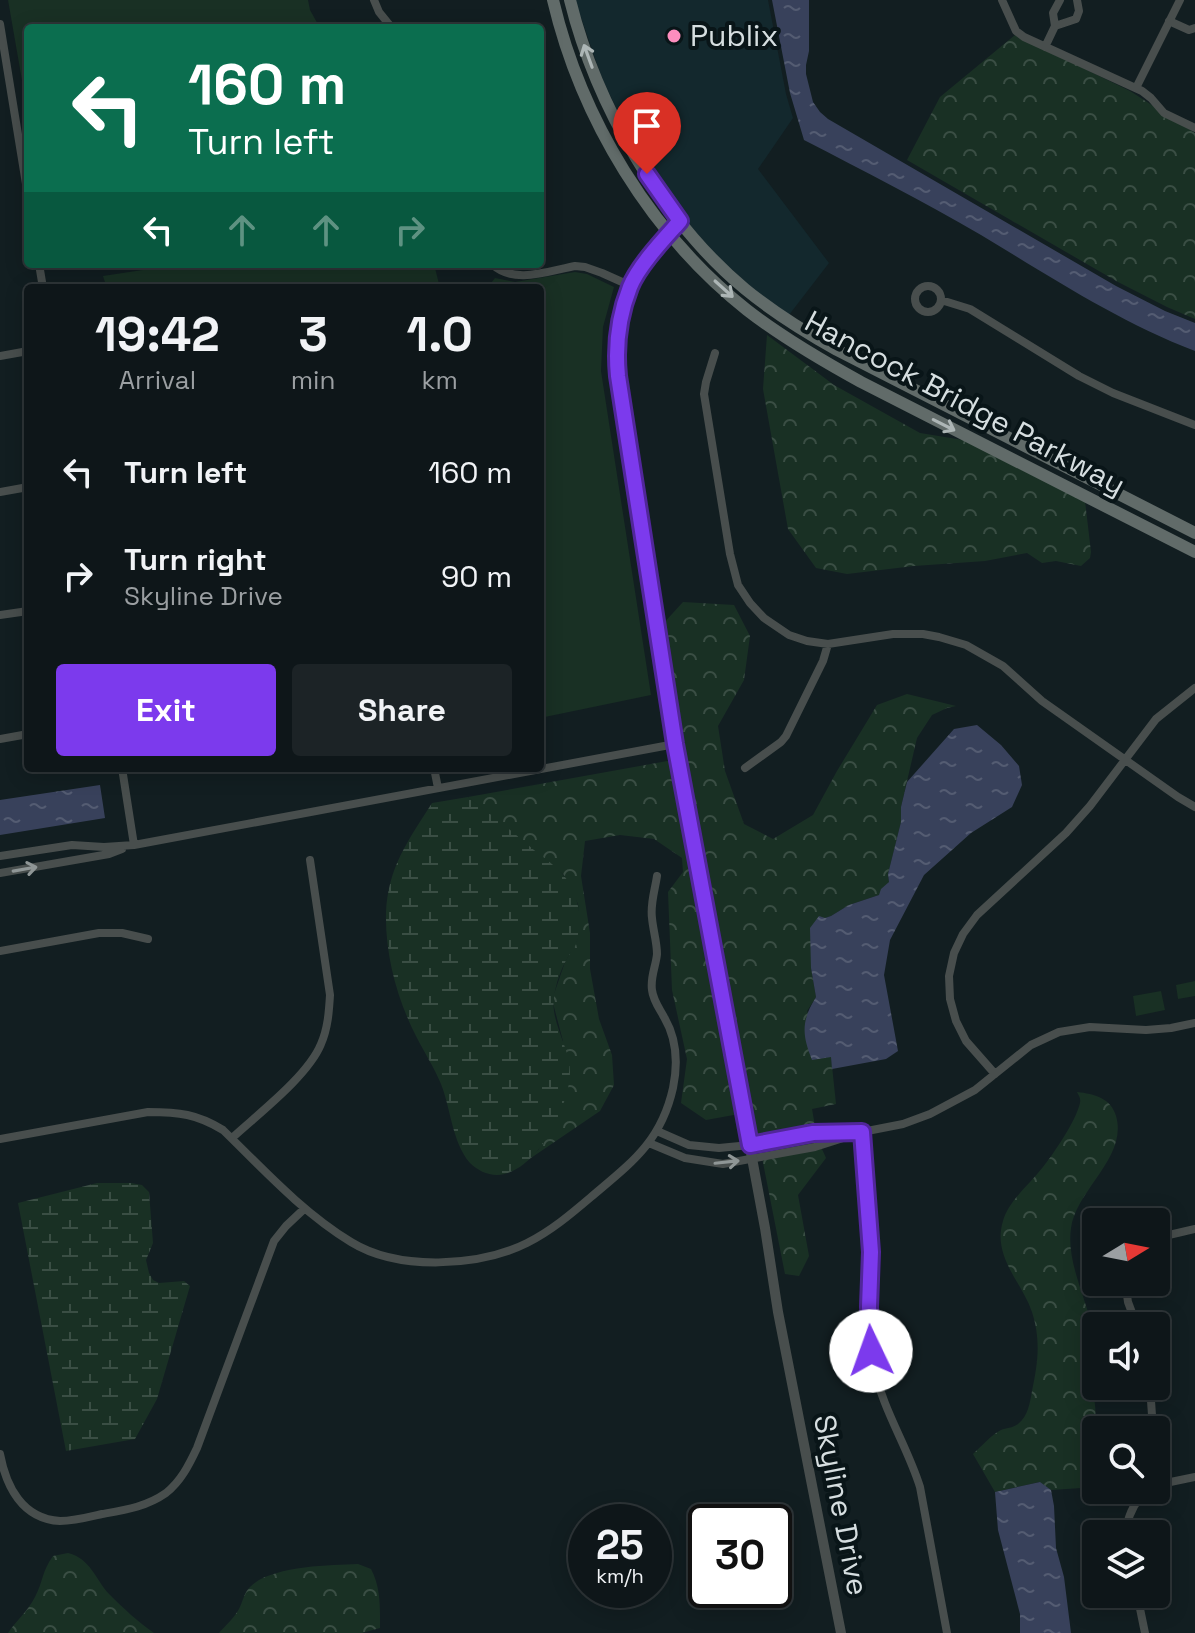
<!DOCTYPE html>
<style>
:root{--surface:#0e1619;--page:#1c2326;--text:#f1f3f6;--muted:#9b9fa2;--line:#2e3538;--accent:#7c3aed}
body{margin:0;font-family:"Space Grotesk",sans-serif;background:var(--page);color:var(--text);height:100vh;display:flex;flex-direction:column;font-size:30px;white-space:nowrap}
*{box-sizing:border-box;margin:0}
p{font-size:26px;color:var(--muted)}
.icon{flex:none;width:44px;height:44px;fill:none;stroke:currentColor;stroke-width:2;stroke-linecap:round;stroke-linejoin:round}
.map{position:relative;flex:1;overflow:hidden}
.drawer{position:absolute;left:24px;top:284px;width:520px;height:488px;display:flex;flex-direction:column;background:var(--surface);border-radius:8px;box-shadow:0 4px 20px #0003,0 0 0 2px var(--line)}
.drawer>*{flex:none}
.top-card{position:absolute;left:24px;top:24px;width:520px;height:244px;border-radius:8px;box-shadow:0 4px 20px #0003,0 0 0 2px var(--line);background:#0b6e4f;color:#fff;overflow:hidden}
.needle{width:52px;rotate:80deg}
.controls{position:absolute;left:1082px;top:1208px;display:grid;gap:16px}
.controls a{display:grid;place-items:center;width:88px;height:88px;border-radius:8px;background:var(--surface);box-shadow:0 4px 20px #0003,0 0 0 2px var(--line);font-size:40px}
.speed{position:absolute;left:568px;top:1504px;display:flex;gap:16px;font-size:40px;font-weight:700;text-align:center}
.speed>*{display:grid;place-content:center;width:104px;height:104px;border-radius:50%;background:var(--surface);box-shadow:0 4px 20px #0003,0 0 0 2px var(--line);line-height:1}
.speed small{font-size:20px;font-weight:400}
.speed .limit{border:4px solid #111;border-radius:12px;background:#fff;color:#111}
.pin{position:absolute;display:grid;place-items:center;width:68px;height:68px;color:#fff;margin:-82px -34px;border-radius:50% 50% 50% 0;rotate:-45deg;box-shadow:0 0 8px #0007}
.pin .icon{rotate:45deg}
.me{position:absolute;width:88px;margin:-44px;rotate:357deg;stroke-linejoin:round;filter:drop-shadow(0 0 6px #0008)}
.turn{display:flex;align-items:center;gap:28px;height:168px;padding:0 32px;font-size:36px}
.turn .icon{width:104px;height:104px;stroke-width:2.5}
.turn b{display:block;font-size:56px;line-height:68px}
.lanes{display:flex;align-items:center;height:76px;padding:0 32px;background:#0003;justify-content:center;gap:40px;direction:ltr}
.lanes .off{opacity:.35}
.eta{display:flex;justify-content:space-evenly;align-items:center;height:136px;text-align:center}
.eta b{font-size:48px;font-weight:800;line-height:56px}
.action{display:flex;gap:16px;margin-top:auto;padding:16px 32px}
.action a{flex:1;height:92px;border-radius:8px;background:var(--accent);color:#fff;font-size:32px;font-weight:800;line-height:92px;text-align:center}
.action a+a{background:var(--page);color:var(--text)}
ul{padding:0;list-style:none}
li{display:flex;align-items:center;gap:24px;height:104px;padding:0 32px}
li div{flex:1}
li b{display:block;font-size:30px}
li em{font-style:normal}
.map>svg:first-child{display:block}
.built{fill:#13282d}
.green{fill:#193024}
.forest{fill:url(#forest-crowns)}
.wetland{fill:url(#wetland-marsh)}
.water{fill:url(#water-ripples)}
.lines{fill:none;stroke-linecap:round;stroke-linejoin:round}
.minor{stroke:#484e4d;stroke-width:8}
.tertiary{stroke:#484e4d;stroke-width:10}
.secondary{stroke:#616b69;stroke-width:12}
.oneway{stroke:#adb6b6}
.oneway2{stroke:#8f9696}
.route-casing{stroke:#51269a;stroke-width:20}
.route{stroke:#7c3aed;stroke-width:14}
.poi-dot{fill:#fd8ebe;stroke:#091518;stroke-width:3}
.labels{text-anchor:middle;stroke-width:8;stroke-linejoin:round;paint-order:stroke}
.poi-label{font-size:30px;fill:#d6dee0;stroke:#091518;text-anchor:start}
.street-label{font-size:30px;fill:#d6dee0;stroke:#091518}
</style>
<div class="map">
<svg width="1195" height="1633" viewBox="0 0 1195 1633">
<defs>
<pattern id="forest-crowns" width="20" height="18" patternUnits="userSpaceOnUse" patternTransform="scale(2)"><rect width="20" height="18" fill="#193024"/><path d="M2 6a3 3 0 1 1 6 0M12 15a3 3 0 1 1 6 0" fill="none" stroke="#3a4e44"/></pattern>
<pattern id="wetland-marsh" width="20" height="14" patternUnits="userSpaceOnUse" patternTransform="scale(2)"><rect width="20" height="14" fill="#193024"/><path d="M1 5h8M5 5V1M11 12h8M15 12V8" fill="none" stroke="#3a4e44"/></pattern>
<pattern id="water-ripples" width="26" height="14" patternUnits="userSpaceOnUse" patternTransform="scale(2)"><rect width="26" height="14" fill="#38415b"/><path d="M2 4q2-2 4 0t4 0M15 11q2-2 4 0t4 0" fill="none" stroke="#545c72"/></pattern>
</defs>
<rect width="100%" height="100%" fill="#121e21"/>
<path class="built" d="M575,0h193l18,94 7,24 -35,51 71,94 -40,52 -39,-29 -29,-26 -24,-26 -25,-31 -45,-72 -26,-55z"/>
<path class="green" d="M8,0h300l2,10 10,18h-292v87z
M182,264h252l6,24h-333l-4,-12z
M575,272l12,2 27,13 -11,40 -2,44 50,324 -111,23v-430h-53l8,-10 20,4z
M1195,981v15l-17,3 -2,-14z
M1161,991l4,19 -29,6 -3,-20z"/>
<path class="forest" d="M1015,35l115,56 65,42v186l-28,-12 -49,-25 -211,-122 33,-63z
M767,335l67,50 86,48 43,7 122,61 6,51 -1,6 -9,8 -25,-5 -14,2 -15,-10 -42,8 -71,5 -67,8 -31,-6 -28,-39 -25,-140z
M683,602l51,3 16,31 -6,44 -26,46 7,45 19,53 29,15 40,-24 24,-44 40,-66 30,-11 49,12 -9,2 -15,7 -15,23 -16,69v15l-13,52 1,8 -10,13 -30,10 -18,11 -6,2 -14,50 5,29 -9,14 24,46 5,47 -24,5 5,29 9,20 -28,37 11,61 -10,20 -14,-2 -32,-162h-4l-68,-369 -19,-118z
M673,760l66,354 -33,6 -25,-17 6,-44 -15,-69 -4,-98 15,-20 -1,-14 -28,-19 -34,-4 -35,6 -4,35 9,57v36l9,50 13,36 2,30 -14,26 -75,51 14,-13 24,-108 -10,-38 1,-9 11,-32 12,-21 2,-23 -1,-14 -14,-29 -96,-78z
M1077,1092c17,2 34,6 39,24 12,41 -40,74 -45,112 -6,41 25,85 25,127 0,12 0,20 -5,30 11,35 0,70 -10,103l-30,2 -12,-8 -44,10 -22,-38c8,-7 19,-20 28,-24 5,-2 12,-2 17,-6 10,-8 12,-21 14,-33 6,-28 9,-51 0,-79 -10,-30 -40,-55 -29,-91 6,-21 27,-37 40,-54 11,-14 33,-46 37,-64 1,-5 -1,-7 -3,-11z
M68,1553c23,6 27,26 41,41 14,14 29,28 45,39h-146c8,-12 20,-22 27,-36 8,-15 7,-26 18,-41z
M358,1564l13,5c10,19 9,39 9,59l-18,5h-143c7,-8 15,-15 20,-24 4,-8 5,-16 11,-22 20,-21 80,-22 108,-23z"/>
<path class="wetland" d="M468,797c22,17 44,34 66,53 14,11 30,21 38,38 7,15 11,37 5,53 -1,5 -6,11 -9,16 -7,12 -12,26 -14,40 -4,25 16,50 16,76 -1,34 -34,101 -73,102 -10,0 -20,-5 -27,-12 -18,-21 -19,-54 -29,-79 -7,-17 -17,-32 -25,-48 -19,-37 -31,-82 -30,-123 2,-46 22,-72 46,-110z
M97,1183h34l11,2 7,7 4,51 -7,17 3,13 4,7 6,3 25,-2 6,5 -33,113 -22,40 -69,12 -48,-248z"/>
<path class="water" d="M772,0h37v51l-3,14v9l7,28 7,10 8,7 288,167 49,25 30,12v28c-76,-29 -144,-74 -214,-116 -58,-34 -117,-64 -177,-95l-14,-47z
M977,725l24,20 18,21 3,19 -10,22 -41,26 -47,42 -34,65 -6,35 14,76 -12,8 -54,10 -1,-12 -19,3c-10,-25 -11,-39 4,-63l-5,-29 -1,-40 9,-12 6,2 6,-2 18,-11 30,-10 2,-6 8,-7 -1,-8 13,-52v-15l6,-25 47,-53z
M100,785l5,33 -105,17v-35z
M1040,1482l11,8 3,16 2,42 8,29 7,56h-51v-19l-22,-84 -3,-38z"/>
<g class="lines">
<path class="minor" d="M374,0l5,12 13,16
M1002,0l14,31 8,6 118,54 9,7 13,15 31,15
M1169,21l20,9 6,-2
M0,24l28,172
M1055,26l21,-7 3,-8 -2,-11
M1045,47l10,-21 -2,-13 7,-13
M1136,88l44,-88
M39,264l4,24
M492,264c21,21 57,7 83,2l10,1 17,6 29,13
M915 299a13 13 0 1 1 26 0a13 13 0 1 1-26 0Z
M941,300l29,9 109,67 34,17 82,32
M715,353l-9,29 -2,12 26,160 8,31 12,18 14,15 25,17 18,6 21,3 65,-10h30l16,3 27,8 37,21 39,35 136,96 17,10
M0,356l28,-5
M0,492l28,-5
M0,615l28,-4
M0,739l28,-5
M122,768l12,77
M434,768l4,20
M745,768l36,-26 5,-6 37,-75 5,-17
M0,856l72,-11 32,2 30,-2 541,-101
M0,873l109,-19 13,-5
M0,951l99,-18h23l26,6
M995,1074l-29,-33 -10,-20 -6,-22 -1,-23 5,-23 9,-19 14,-19 89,-82 24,-27 66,-87 39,-31
M657,1131l32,14 30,3 31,-3 63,-12 37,-1
M862,1132c4,41 9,82 9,123 1,38 -5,74 3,111 8,43 33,79 46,121l27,146
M232,1138c26,-24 76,-62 89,-94 7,-16 8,-33 9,-49l-20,-135
M0,1139l148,-27c31,0 49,2 75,18 41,40 79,82 128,112 47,29 128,25 176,1 24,-12 44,-29 64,-46 40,-34 70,-55 82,-109 5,-24 4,-49 -9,-71 -5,-9 -11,-17 -12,-27 -2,-13 4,-24 5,-36 0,-12 -4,-24 -5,-36 -2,-14 3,-28 5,-42
M649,1143l36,15 38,6 92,-17 47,-15 41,-8 27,-10 45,-24 56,-45 28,-13 31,-5 56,3 25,-2 24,-5
M1156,1238l39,-9
M1125,1282l3,20 9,24
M1150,1386l3,44
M0,1454c6,32 22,65 60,67 14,0 29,-4 42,-7 23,-4 44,-7 64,-21 15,-12 23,-28 31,-45l77,-207 12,-15 18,-17
M1156,1485l39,-8
M1126,1534c1,-18 8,-32 21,-44
M1137,1594l8,39"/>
<path class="tertiary" d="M680,221c-16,18 -41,44 -50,66 -11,28 -15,59 -12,89l57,368 90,484 13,84 63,321"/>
<path class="secondary" d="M553,0c28,119 98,234 194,310 36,28 74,50 114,72l334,170
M570,0c26,105 92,220 175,289 28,23 60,43 92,61l358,183"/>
</g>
<defs><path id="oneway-shaft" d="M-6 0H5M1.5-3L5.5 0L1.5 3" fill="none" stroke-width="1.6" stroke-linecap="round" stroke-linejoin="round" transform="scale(2)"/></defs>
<g class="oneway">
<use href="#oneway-shaft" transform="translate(588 56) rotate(-110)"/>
<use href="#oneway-shaft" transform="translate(724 289) rotate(42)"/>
<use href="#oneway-shaft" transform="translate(944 425) rotate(27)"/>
</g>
<g class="oneway2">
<use href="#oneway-shaft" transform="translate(25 869) rotate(-10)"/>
<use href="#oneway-shaft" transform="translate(727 1162) rotate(-6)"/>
</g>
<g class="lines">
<defs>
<path id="route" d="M647,174l33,47c-16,18 -41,44 -50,66 -11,28 -15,59 -12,89l57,368 75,401 63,-12 49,-1 9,120 -2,55 2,44"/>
</defs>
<use href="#route" class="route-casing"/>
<use href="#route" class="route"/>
</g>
<circle class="poi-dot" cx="674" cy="36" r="8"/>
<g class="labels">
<g class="poi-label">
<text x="690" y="46">Publix</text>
</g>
<g class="street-label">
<text transform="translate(965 403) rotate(28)" y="10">Hancock Bridge Parkway</text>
<text transform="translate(841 1505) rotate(79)" y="10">Skyline Drive</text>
</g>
</g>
</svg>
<div class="controls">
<a><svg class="needle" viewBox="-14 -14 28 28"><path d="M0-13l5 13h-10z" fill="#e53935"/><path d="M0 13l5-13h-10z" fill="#9b9fa2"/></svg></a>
<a><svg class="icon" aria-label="sound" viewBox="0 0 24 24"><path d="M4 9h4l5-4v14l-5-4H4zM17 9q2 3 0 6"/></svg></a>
<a><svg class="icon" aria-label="search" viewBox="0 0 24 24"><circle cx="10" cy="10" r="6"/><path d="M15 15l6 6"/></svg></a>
<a><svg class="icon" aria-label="layers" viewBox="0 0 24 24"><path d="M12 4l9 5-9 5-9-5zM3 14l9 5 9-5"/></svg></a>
</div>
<div class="speed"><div>25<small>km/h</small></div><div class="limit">30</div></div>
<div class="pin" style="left:647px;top:174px;background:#d93025"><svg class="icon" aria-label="arrive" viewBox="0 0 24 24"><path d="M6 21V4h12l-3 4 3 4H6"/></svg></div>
<svg class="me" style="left:871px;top:1351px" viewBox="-20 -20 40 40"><circle r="19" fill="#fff"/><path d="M0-13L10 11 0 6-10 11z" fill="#7c3aed"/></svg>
<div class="top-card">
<div class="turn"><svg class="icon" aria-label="left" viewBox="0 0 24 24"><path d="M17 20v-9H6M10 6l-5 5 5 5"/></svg><div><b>160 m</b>Turn left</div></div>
<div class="lanes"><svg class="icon" aria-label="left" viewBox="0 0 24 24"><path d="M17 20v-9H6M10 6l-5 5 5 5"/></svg><svg class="icon off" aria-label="ahead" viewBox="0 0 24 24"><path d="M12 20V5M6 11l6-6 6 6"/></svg><svg class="icon off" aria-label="ahead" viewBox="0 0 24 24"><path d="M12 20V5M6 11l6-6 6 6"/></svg><svg class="icon off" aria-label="right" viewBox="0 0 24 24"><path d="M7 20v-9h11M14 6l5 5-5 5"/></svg></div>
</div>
<section class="drawer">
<div class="eta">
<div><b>19:42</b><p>Arrival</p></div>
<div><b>3</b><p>min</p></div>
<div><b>1.0</b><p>km</p></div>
</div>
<ul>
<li><svg class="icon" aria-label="left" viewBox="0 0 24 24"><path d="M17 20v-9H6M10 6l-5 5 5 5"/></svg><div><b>Turn left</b></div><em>160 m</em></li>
<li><svg class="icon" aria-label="right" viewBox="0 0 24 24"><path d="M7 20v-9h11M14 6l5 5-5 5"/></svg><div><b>Turn right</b><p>Skyline Drive</p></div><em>90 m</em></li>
</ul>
<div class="action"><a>Exit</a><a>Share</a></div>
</section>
</div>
